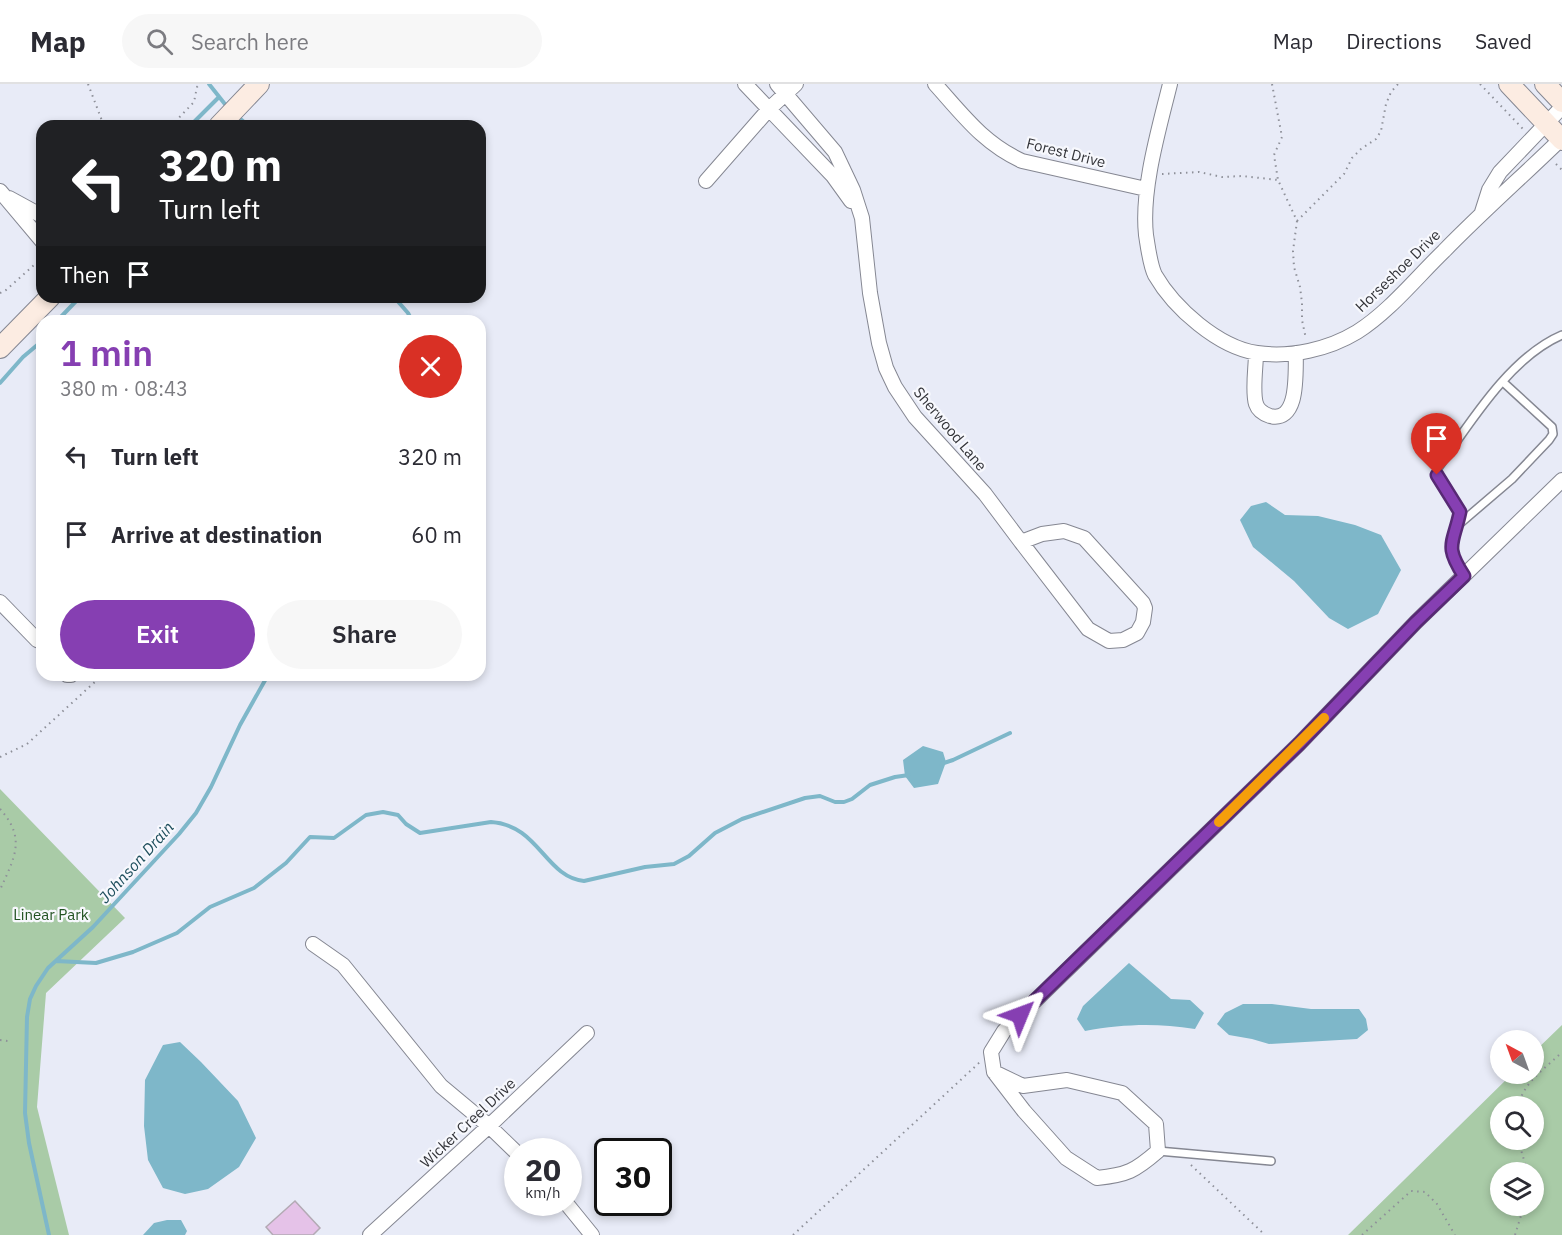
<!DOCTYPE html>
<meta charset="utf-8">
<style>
:root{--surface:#fff;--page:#f7f7f7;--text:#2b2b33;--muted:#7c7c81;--line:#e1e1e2;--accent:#863fb2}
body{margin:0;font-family:"IBM Plex Sans",sans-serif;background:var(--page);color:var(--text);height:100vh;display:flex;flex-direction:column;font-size:22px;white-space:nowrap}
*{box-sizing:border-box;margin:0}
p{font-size:20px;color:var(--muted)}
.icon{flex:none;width:33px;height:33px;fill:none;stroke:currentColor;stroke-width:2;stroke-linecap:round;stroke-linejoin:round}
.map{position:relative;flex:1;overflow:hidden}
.sheet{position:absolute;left:36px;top:231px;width:450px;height:366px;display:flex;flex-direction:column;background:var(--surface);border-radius:18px;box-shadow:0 3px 9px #0003}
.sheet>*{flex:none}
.hud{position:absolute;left:36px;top:36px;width:450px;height:183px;border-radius:18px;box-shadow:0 3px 9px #0003;background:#202124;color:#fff;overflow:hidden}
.needle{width:39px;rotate:319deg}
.buttons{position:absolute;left:1490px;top:946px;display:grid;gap:12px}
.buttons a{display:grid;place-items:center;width:54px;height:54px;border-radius:50%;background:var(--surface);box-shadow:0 3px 9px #0003;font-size:30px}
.speed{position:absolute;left:504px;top:1054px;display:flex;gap:12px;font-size:30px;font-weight:700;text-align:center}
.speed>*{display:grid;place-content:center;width:78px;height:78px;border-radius:50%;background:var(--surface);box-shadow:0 3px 9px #0003;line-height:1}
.speed small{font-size:15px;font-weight:400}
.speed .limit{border:3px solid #111;border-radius:9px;background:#fff;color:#111}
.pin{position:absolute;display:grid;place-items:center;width:51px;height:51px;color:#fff;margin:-62px -26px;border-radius:50% 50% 50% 0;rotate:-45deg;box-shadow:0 0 6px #0007}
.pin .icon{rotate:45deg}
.me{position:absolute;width:66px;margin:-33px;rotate:46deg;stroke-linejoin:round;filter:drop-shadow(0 0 4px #0008)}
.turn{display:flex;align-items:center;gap:21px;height:126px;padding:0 24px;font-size:27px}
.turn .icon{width:78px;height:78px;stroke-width:2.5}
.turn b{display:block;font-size:42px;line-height:51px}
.then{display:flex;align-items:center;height:57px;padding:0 24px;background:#0003;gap:12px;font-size:22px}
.round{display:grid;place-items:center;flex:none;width:63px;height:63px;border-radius:32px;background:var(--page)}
.overview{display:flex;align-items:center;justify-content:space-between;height:102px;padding:0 24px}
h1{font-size:36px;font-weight:600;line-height:45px;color:var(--accent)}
.primary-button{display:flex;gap:12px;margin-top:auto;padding:12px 24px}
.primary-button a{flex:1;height:69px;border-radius:36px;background:var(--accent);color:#fff;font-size:24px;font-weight:600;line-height:69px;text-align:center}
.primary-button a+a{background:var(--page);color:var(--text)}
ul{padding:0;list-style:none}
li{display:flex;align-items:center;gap:18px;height:78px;padding:0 24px}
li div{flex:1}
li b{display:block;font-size:22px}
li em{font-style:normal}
header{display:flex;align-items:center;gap:36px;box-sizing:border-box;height:84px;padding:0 30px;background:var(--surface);border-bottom:2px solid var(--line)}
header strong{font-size:28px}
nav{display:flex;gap:33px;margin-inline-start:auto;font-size:21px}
.search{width:420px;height:54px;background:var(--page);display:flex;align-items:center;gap:15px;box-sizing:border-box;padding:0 21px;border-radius:33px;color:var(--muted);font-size:22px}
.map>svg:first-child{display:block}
.green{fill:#a9cba7;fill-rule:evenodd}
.water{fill:#7eb7c9}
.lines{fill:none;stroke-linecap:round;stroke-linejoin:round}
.stream{stroke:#7eb7c9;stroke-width:4}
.building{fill:#e5c2e8;stroke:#b3aab4;stroke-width:1.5}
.lane-casing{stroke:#858792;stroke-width:10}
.street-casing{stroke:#858792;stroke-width:16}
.secondary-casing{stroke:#858792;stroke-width:22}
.path{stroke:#8e9099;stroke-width:2;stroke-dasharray:1.5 4.5;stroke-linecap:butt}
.lane{stroke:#fff;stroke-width:7}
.street{stroke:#fff;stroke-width:14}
.secondary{stroke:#fcece2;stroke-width:20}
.route-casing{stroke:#572974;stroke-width:15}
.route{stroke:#863fb2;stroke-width:10}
.slow{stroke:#f59e0b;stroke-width:10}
.labels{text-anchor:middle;stroke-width:4.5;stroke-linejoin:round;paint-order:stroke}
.street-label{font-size:15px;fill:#333439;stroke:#f7f8fd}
.park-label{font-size:15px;fill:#215221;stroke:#f7f8fd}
.water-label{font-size:16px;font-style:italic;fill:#20505e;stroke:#f7f8fd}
</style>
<header>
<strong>Map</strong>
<div class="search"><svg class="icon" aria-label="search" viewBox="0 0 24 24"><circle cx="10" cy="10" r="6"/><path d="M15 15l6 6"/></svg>Search here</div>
<nav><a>Map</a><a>Directions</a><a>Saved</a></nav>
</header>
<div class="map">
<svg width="1562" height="1151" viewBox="0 0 1562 1151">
<rect width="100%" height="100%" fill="#e8ebf7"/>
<path class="green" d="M0,705l125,129 -79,75 -9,114 32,128h-69z
M1562,941v210h-214l164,-161h21v-21zM1500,1023h33v33h-33zM1500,1089h33v33h-33z"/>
<path class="water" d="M1266,418l19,13 33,1 37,9 26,10 20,35 -23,44 -30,15 -19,-11 -35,-37 -41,-34 -13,-27 11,-14z
M923,662l20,6 3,10 -8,22 -24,4 -9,-12 -2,-16z
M1129,879l42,36 19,1 14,13 -9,16c-39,-6 -71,-5 -110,2l-8,-12 6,-13z
M1243,920h29l39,5h48l7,10 2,11 -11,9 -88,5 -17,-5 -23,-4 -12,-11 8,-11z
M180,958l21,20 37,39 18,37 -17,29 -31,22 -23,5 -22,-6 -15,-28 -4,-34 1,-46 18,-35z
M167,1136h14l6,11 -2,4h-42l11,-12z"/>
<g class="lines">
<path class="stream" d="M209,0l19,24
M238,33l11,9
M190,42l28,-28
M394,213l14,16 4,8
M57,237l23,-24
M0,299l23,-26 19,-16
M941,680l12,-4 57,-27
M56,877l40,2 37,-11 44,-19 33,-26 44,-19 32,-25 24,-26 24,1 32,-23 17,-3 15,3 8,9 14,9 71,-11c48,3 54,55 93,59l61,-14 29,-3 15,-8 26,-23 27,-14 63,-21 15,-2 15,6h9l8,-3 18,-14 25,-8 14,-2
M49,1151l-20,-92 -4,-30 2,-96 3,-18 6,-13 12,-18 45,-41 86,-93 17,-21 15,-26 29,-62 28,-50"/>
</g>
<path class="building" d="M295,1117l25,27 -7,7h-40l-7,-8z"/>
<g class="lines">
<defs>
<path id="lane" d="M1457,442l55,-47 37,-39 4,-6 -1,-7 -49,-45
M1464,492c-20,-31 -11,-31 -4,-64 -7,-13 -23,-29 -22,-44 32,-45 72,-111 124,-133
M1158,1067l113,10"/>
<path id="street" d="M745,0l88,92 18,25
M777,0l58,68 18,38 9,28 8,75 9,50 7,25 9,19 20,30 70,77 36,48
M935,0c28,31 48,59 87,77l124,28
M1170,0c-11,45 -29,105 -24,151 2,12 4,30 9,40 19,33 63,72 102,78 34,5 72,-4 100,-21 32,-20 60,-55 87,-81 38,-39 79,-75 118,-113
M706,97l63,-72 27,-25
M0,107l42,50
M9,114l33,18
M1482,128l7,-22 11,-18 62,-65
M1256,269c0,14 -4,38 0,51 2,6 8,10 14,12 30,7 25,-45 26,-63
M1064,447l20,7 59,65 2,5 -2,14 -6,11 -14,7 -14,1 -21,-12 -67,-87 21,-8z
M0,518l37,38 5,2
M67,591h4
M313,860l30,21 98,121 48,40 29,28
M994,988l29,14 44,-6 55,13 34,31 2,27c-23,20 -31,24 -61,27l-31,-20 -42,-47 -30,-39 -3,-20 13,-21 295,-287 117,-122 146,-142
M566,1119l26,32
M370,1151l119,-109 98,-93"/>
<path id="secondary" d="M1509,0l53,56
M1545,0l17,18
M219,42l40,-42
M0,264l50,-51"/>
</defs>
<use href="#lane" class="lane-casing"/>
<use href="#street" class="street-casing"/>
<use href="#secondary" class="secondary-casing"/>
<path class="path" d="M88,0l16,42
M1272,0l10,53 -8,18 4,25 19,41 -4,30 1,16 6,20 2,16v17l4,19
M1480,0l43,45
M171,42l23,-24 3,-15 3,-3
M1556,80l6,6
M1162,90l37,-2 23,5 20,-1 36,4
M1297,137l47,-47 8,-16 9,-9 15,-10 5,-8 5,-27 5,-12 7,-8
M0,209l6,-3 36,-32
M0,673l27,-13 70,-64 3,-5
M0,725c27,30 14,49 0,81
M0,956l8,1
M1518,1023c5,-25 27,-38 44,-55
M1518,1056l10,33
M1191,1081l74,70
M793,1151l187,-173
M1362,1151l49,-44 14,1 12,12 18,31
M1515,1151l9,-29"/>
<use href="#lane" class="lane"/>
<use href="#street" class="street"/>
<use href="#secondary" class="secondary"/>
</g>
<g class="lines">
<defs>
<path id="route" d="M1020,931l279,-271 117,-122 48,-46c-20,-31 -11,-31 -4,-64l-23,-37"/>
</defs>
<use href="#route" class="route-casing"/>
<use href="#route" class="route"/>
<path class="slow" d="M1219,738l105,-104"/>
</g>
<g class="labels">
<g class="street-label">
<text transform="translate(1066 69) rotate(14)" y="5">Forest Drive</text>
<text transform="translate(1398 187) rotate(-44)" y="5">Horseshoe Drive</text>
<text transform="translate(950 345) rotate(50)" y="5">Sherwood Lane</text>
<text transform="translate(468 1039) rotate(-43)" y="5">Wicker Creel Drive</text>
</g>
<g class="park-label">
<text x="51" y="836">Linear Park</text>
</g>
<g class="water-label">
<text transform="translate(136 778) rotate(-48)" y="6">Johnson Drain</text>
</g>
</g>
</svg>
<div class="buttons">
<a><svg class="needle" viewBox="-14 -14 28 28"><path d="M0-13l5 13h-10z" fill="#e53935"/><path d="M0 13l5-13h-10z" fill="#7c7c81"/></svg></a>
<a><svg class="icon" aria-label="search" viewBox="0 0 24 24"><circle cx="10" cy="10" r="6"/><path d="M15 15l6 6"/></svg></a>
<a><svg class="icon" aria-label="layers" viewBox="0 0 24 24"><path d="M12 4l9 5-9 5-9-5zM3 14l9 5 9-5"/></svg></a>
</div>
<div class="speed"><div>20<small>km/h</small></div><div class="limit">30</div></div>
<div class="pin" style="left:1437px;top:391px;background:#d93025"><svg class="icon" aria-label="arrive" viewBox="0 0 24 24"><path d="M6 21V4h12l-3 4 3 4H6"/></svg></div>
<svg class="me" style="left:1020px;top:931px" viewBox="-20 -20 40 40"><path d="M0-17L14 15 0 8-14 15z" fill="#863fb2" stroke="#fff" stroke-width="4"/></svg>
<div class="hud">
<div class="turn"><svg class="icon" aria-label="left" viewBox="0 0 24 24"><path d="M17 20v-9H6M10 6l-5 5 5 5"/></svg><div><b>320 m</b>Turn left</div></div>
<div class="then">Then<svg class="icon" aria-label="arrive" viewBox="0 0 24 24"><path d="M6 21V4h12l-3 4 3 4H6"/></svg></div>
</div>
<section class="sheet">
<div class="overview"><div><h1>1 min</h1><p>380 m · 08:43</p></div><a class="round" style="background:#d93025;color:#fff"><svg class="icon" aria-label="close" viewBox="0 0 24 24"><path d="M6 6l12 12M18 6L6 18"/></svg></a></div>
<ul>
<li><svg class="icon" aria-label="left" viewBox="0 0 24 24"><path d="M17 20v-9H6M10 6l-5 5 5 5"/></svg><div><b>Turn left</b></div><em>320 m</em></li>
<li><svg class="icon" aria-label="arrive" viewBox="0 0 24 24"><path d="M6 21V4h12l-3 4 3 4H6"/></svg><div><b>Arrive at destination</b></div><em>60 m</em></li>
</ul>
<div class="primary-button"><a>Exit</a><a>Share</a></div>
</section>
</div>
